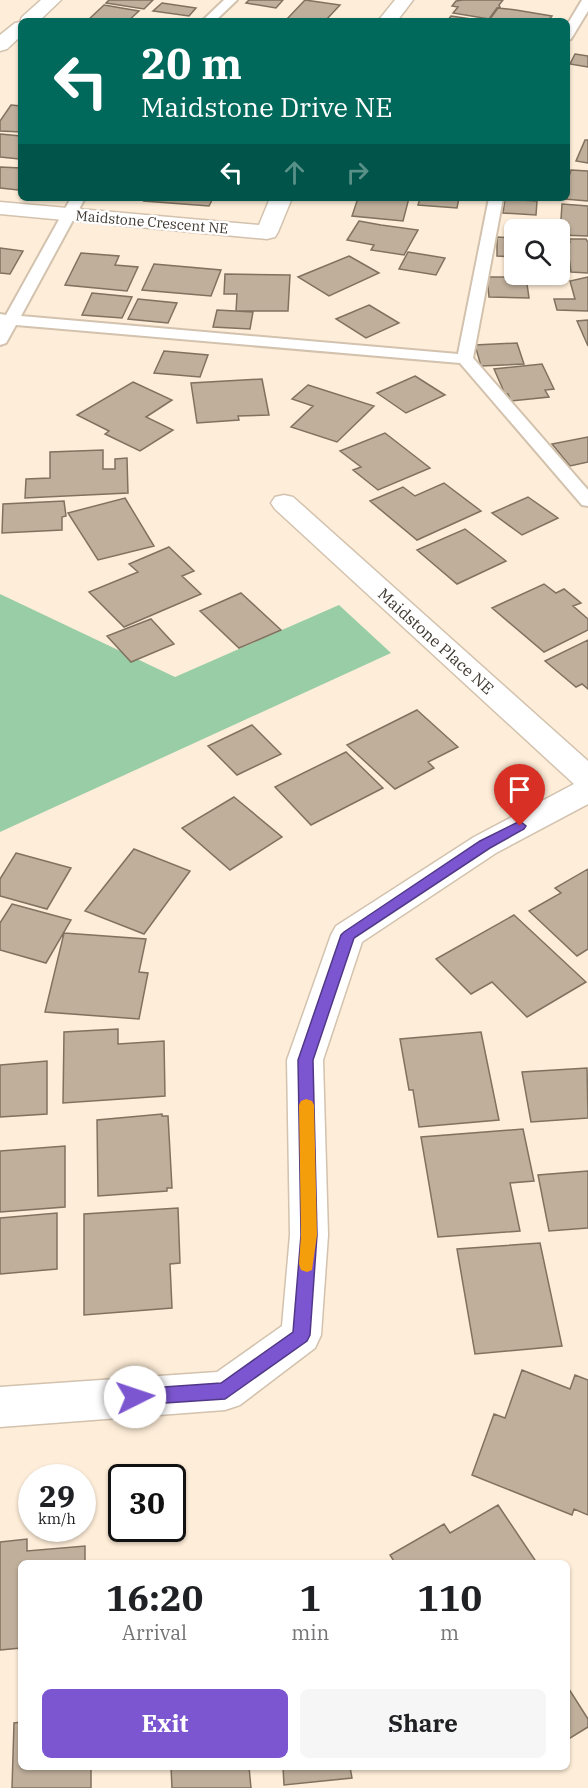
<!DOCTYPE html>
<style>
:root{--surface:#fff;--page:#f6f6f6;--text:#202124;--muted:#757577;--accent:#7c56d0}
body{margin:0;font-family:"IBM Plex Serif",serif;background:var(--page);color:var(--text);height:100vh;display:flex;flex-direction:column;font-size:22px;white-space:nowrap}
*{box-sizing:border-box;margin:0}
p{font-size:20px;color:var(--muted)}
.icon{flex:none;width:33px;height:33px;fill:none;stroke:currentColor;stroke-width:2;stroke-linecap:round;stroke-linejoin:round}
.map{position:relative;flex:1;overflow:hidden}
.sheet{position:absolute;left:18px;top:1560px;width:552px;height:210px;display:flex;flex-direction:column;background:var(--surface);border-radius:9px;box-shadow:0 2px 4px #0004}
.sheet>*{flex:none}
.hud{position:absolute;left:18px;top:18px;width:552px;height:183px;border-radius:9px;box-shadow:0 2px 4px #0004;background:#00695c;color:#fff;overflow:hidden}
.controls{position:absolute;left:504px;top:219px;display:grid;gap:12px}
.controls a{display:grid;place-items:center;width:66px;height:66px;border-radius:9px;background:var(--surface);box-shadow:0 2px 4px #0004;font-size:30px}
.speed{position:absolute;left:18px;top:1464px;display:flex;gap:12px;font-size:30px;font-weight:700;text-align:center}
.speed>*{display:grid;place-content:center;width:78px;height:78px;border-radius:50%;background:var(--surface);box-shadow:0 2px 4px #0004;line-height:1}
.speed small{font-size:15px;font-weight:400}
.speed .limit{border:3px solid #111;border-radius:9px;background:#fff;color:#111}
.pin{position:absolute;display:grid;place-items:center;width:51px;height:51px;color:#fff;margin:-62px -26px;border-radius:50% 50% 50% 0;rotate:-45deg;box-shadow:0 0 6px #0007}
.pin .icon{rotate:45deg}
.me{position:absolute;width:66px;margin:-33px;rotate:86deg;stroke-linejoin:round;filter:drop-shadow(0 0 4px #0008)}
.turn{display:flex;align-items:center;gap:21px;height:126px;padding:0 24px;font-size:27px}
.turn .icon{width:78px;height:78px;stroke-width:2.5}
.turn b{display:block;font-size:42px;line-height:51px}
.lanes{display:flex;align-items:center;height:57px;padding:0 24px;background:#0003;justify-content:center;gap:30px;direction:ltr}
.lanes .off{opacity:.35}
.eta{display:flex;justify-content:space-evenly;align-items:center;height:102px;text-align:center}
.eta b{font-size:36px;font-weight:800;line-height:42px}
.button{display:flex;gap:12px;margin-top:auto;padding:12px 24px}
.button a{flex:1;height:69px;border-radius:9px;background:var(--accent);color:#fff;font-size:24px;font-weight:800;line-height:69px;text-align:center}
.button a+a{background:var(--page);color:var(--text)}
.map>svg:first-child{display:block}
.green{fill:#99cda5}
.building{fill:#bfaf9b;stroke:#81725f;stroke-width:1.5}
.lines{fill:none;stroke-linecap:round;stroke-linejoin:round}
.lane-casing{stroke:#d2c2ae;stroke-width:4}
.street-casing{stroke:#d2c2ae;stroke-width:3}
.lane{fill:#fff;fill-rule:evenodd}
.street{fill:#fff;fill-rule:evenodd}
.route{fill:#7c56d0;stroke:#513887;stroke-width:1.5}
.slow{fill:#f59e0b}
.labels{text-anchor:middle;stroke-width:5;stroke-linejoin:round;paint-order:stroke}
.far-street-label{font-size:14px;fill:#3e372f;stroke:#fff}
.street-label{font-size:16px;fill:#3e372f;stroke:#fff}
</style>
<div class="map">
<svg width="588" height="1788" viewBox="0 0 588 1788">
<rect width="100%" height="100%" fill="#feedd8"/>
<path class="green" d="M0,594l175,83 164,-72 52,48 -391,179z"/>
<path class="building" d="M109,0h44l-9,9 -38,-6z
M249,0h34l-7,8 -30,-5z
M305,0l35,5 -15,16 -39,-1z
M463,0h40l-4,5 1,2 -3,1 -8,11 -36,-6 5,-6 -6,-1 4,-5z
M162,3l27,4 7,1 -7,8 -36,-5z
M104,5l35,6 -11,10h-41z
M498,8l18,2 36,6 -4,5 -58,-2z
M451,16l34,5h-38z
M575,54l13,2v11l-18,-3z
M11,105l10,1v26l-21,-1v-10z
M0,134l21,2v19l-2,4 -19,-2z
M585,140h3v23l-12,-2z
M0,167l21,1v16l-3,6 -18,-2z
M571,170l17,1v30l-24,-2 3,-1v-15z
M146,198h67l-4,8 -65,-5z
M358,198h51l-6,23 -51,-5z
M420,198h39l-2,10 -39,-3z
M505,199l32,2 -1,14 -33,-2z
M562,204l26,2v30l-28,-1z
M359,221l22,4 37,5 -14,25 -33,-5 3,-5 -27,-5z
M497,237l17,1v19l-17,-1z
M569,239h17l2,3v31l-17,-1 -4,-30h3z
M0,248l23,3 -13,23 -10,-1z
M408,252l37,6 -9,17 -37,-6z
M81,253l38,3 -4,9 23,2 -11,24 -62,-6z
M349,256l30,17 -50,23 -31,-19z
M154,264l67,6 -10,26 -69,-6z
M225,274l65,1 -2,36h-52l1,-17h-13z
M487,277h39l3,21 -40,-1z
M588,277v34l-31,-1 -3,-11h21l-5,-18z
M92,293l40,4 -10,21 -40,-3z
M138,299l39,4 -9,20 -40,-4z
M369,305l30,18 -33,15 -30,-19z
M217,310l36,2 -3,17 -37,-2z
M588,320v26l-11,-25z
M517,343l7,21 -43,2 -6,-21z
M164,351l44,4 -8,22 -46,-4z
M542,364l12,25 -9,1 4,7 -38,4 -3,-7h-3l-11,-25z
M415,376l30,19 -39,18 -29,-20z
M262,379l7,36 -31,1 1,4 -42,3 -6,-40z
M133,382l39,18 -26,17 27,13 -33,21 -35,-17 4,-3 -32,-16z
M308,385l66,21 -37,36 -46,-15 22,-21 -21,-7z
M385,433l45,35 -52,22 -25,-20 8,-3 -21,-16z
M588,437v25l-18,4 -18,-22z
M103,450v19h12v-10l12,-1 1,35 -103,5 1,-19 24,-1v-26z
M444,483l37,28 -64,29 -47,-39 33,-14 12,9z
M528,497l30,21 -36,17 -30,-22z
M125,498l29,48 -56,14 -30,-47z
M64,501l2,15 -4,1v13l-60,3 1,-29z
M465,529l41,32 -49,23 -40,-34z
M169,547l25,24 -12,5 19,18 -77,33 -35,-35 49,-20 -9,-8z
M544,584l12,9 8,-4 17,14 -8,3 15,13v11l-44,22 -52,-44z
M241,593l40,37 -42,18 -39,-37z
M151,619l23,25 -43,18 -24,-26z
M588,640v49l-6,-5 -6,3 -31,-26z
M417,710l41,37 -30,15 6,6 -39,21 -48,-44z
M252,725l29,29 -44,21 -29,-29z
M346,752l37,36 -72,37 -36,-38z
M234,797l48,40 -52,33 -48,-42z
M134,849l56,22 -46,63 -59,-23z
M16,853l55,15 -24,41 -47,-13v-17z
M588,869v80l-11,7 -48,-45 32,-18 -6,-5z
M12,904l59,16 -25,43 -46,-13v-27z
M514,915l72,67 -59,35 -35,-35 -21,12 -35,-35z
M64,933l82,6 -7,33 9,1 -9,46 -94,-7z
M118,1029v15l46,-3 1,55 -102,7 1,-71z
M481,1032l18,88 -80,7 -6,-37h-4l-9,-51z
M47,1061v53l-47,3v-52z
M587,1068l1,50 -57,4 -9,-50z
M162,1114v2h6l4,72h-5v3l-69,5 -1,-76z
M523,1129l11,52 -24,2 10,48 -82,6 -17,-100z
M65,1146v61l-65,5v-61z
M588,1171v57l-39,3 -11,-56z
M178,1208l2,55 -10,1 2,44 -88,7v-101z
M57,1213v56l-57,5v-56z
M540,1243l22,103 -87,8 -18,-105z
M522,1370l48,19 5,-14 13,5v135l-14,-6 -2,6 -100,-40 22,-61 11,4z
M498,1505l39,58h-142l-5,-8 54,-31 6,9z
M27,1539v12l58,-5v17h-64v85l-21,2v-108z
M567,1686l21,33v8l-21,13z
M21,1722v45h70v21h-79l2,-65z
M171,1767h78l2,21h-79z
M283,1767h67l2,11 -68,7z"/>
<g class="lines">
<defs>
<path id="lane" d="M224,0h13l-22,21h-13z
M582,0h6v11l-17,28 -4,1v-15z
M71,198h14l-64,118 437,38 31,-156h14l-30,160 115,132v16l-6,-1 -122,-142 -444,-38 -10,18 -6,2v-31l6,1z"/>
<path id="street" d="M41,0h20l-22,21h-18v15l-14,13 -7,2v-16l15,-12 5,-1 2,-5z
M395,0h18l-16,21h-19z
M270,198h22l-14,34 -3,5 -8,2 -267,-25v-12l259,23z
M284,495l9,2 295,264v43l-92,49 -134,89 -39,118 5,175 -7,100 -6,13 -75,57 -15,5 -225,17v-40l217,-15 65,-46 8,-91 -3,-175 44,-125 5,-9 138,-89 100,-53 -299,-275 -4,-6 4,-6z"/>
</defs>
<use href="#lane" class="lane-casing"/>
<use href="#street" class="street-casing"/>
<use href="#lane" class="lane"/>
<use href="#street" class="street"/>
</g>
<path class="route" d="M520,821l6,5 -2,3 -34,19 -136,90 -41,122 4,175 -7,100 -3,6 -82,58 -90,6 -6,-2 -3,-6 3,-5 6,-3 86,-6 72,-51 8,-97 -3,-175 43,-125 3,-3 136,-91z"/>
<path class="slow" d="M306,1099l6,2 2,4 3,130 -5,35 -5,2 -6,-2 -2,-6 2,-29 -2,-130 2,-4z"/>
<g class="labels">
<g class="far-street-label">
<text transform="translate(152 222) rotate(5)" y="5">Maidstone Crescent NE</text>
</g>
<g class="street-label">
<text transform="translate(436 641) rotate(42)" y="6">Maidstone Place NE</text>
</g>
</g>
</svg>
<div class="controls">
<a><svg class="icon" aria-label="search" viewBox="0 0 24 24"><circle cx="10" cy="10" r="6"/><path d="M15 15l6 6"/></svg></a>
</div>
<div class="speed"><div>29<small>km/h</small></div><div class="limit">30</div></div>
<div class="pin" style="left:520px;top:826px;background:#d93025"><svg class="icon" aria-label="arrive" viewBox="0 0 24 24"><path d="M6 21V4h12l-3 4 3 4H6"/></svg></div>
<svg class="me" style="left:135px;top:1397px" viewBox="-20 -20 40 40"><circle r="19" fill="#fff"/><path d="M0-13L10 11 0 6-10 11z" fill="#7c56d0"/></svg>
<div class="hud">
<div class="turn"><svg class="icon" aria-label="left" viewBox="0 0 24 24"><path d="M17 20v-9H6M10 6l-5 5 5 5"/></svg><div><b>20 m</b>Maidstone Drive NE</div></div>
<div class="lanes"><svg class="icon" aria-label="left" viewBox="0 0 24 24"><path d="M17 20v-9H6M10 6l-5 5 5 5"/></svg><svg class="icon off" aria-label="ahead" viewBox="0 0 24 24"><path d="M12 20V5M6 11l6-6 6 6"/></svg><svg class="icon off" aria-label="right" viewBox="0 0 24 24"><path d="M7 20v-9h11M14 6l5 5-5 5"/></svg></div>
</div>
<section class="sheet">
<div class="eta">
<div><b>16:20</b><p>Arrival</p></div>
<div><b>1</b><p>min</p></div>
<div><b>110</b><p>m</p></div>
</div>
<div class="button"><a>Exit</a><a>Share</a></div>
</section>
</div>
